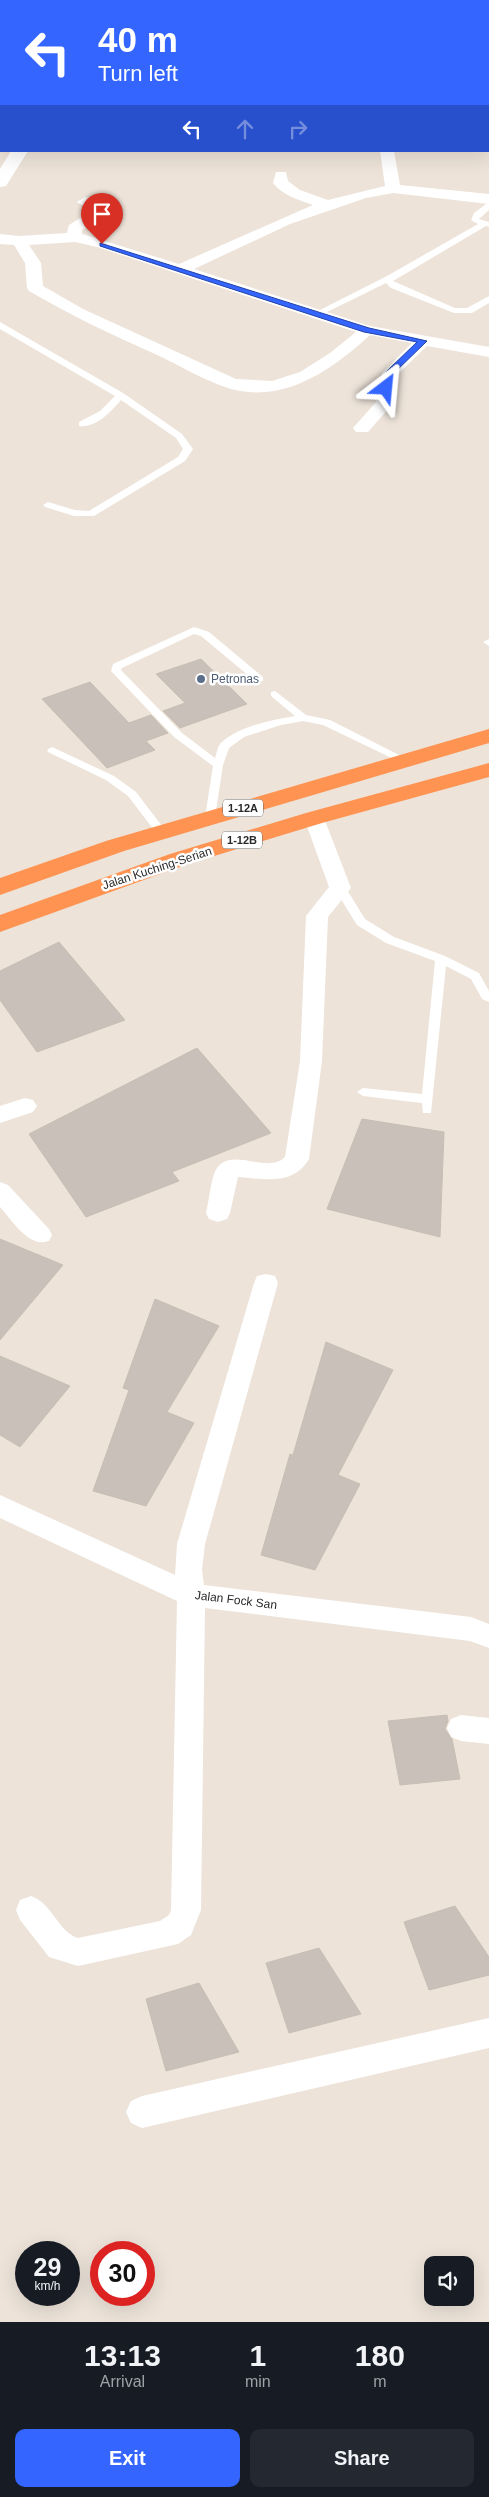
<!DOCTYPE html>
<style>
:root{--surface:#171b24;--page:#242831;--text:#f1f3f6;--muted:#9ea1a6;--accent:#3465ff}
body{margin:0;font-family:Arial,sans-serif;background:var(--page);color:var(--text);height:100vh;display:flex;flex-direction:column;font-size:19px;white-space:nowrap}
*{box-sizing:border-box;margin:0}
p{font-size:16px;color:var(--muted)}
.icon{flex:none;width:28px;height:28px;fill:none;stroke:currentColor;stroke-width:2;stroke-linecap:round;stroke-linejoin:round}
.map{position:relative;height:2322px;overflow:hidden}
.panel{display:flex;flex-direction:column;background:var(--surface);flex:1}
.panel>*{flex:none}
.guide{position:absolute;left:0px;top:0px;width:490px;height:152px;box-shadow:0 5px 20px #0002;background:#3465ff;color:#fff;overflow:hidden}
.fabs{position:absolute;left:424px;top:2256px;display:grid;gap:10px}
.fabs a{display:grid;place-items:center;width:50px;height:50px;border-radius:10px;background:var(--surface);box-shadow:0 5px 20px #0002;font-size:25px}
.speed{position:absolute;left:15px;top:2241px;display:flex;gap:10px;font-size:25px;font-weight:700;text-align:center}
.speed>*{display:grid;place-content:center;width:65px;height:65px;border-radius:50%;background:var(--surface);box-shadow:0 5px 20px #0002;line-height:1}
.speed small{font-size:12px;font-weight:400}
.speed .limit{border:8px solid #d22;background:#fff;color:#111}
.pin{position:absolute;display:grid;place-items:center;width:42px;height:42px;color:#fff;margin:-51px -21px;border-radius:50% 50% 50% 0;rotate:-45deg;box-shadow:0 0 5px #0007}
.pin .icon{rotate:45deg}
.me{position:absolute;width:55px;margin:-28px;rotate:29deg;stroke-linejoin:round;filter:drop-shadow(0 0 4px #0008)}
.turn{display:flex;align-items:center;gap:18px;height:105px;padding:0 15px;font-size:22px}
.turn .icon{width:65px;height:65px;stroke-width:2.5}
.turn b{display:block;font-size:35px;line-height:42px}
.lanes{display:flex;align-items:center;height:48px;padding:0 15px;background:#0003;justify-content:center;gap:25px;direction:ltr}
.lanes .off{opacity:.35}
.eta{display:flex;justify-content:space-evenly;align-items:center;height:85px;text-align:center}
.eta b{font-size:30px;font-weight:700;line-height:35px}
.action{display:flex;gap:10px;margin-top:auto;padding:10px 15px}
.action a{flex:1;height:58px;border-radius:10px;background:var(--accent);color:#fff;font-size:20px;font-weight:700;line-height:58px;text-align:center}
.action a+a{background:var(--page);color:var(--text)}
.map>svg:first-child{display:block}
.cemetery{fill:#c5d8af}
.building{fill:#c8c0b9;stroke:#c8bfb3}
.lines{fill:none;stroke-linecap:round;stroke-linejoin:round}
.lane{fill:#fff;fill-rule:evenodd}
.street{fill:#fff;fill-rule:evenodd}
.secondary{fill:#fff;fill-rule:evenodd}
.highway{fill:#ff9352;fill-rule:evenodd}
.route{fill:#3465ff;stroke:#2242a6}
.service-dot{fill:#5c6f8a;stroke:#fff;stroke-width:2}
.labels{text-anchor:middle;stroke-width:5;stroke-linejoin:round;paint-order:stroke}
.shield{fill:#fff;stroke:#696969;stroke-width:1}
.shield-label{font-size:11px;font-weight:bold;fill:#292929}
.service-label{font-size:12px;fill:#4e5e75;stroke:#fff;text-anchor:start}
.street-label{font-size:12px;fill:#292929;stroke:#fff}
</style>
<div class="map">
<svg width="489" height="2322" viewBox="0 0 489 2322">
<rect width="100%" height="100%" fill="#ede3d9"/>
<path class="cemetery" d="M0,0h185l-184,1 -1,141z"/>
<path class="building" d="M201,659l46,45 -67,24 -17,-17 22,-8 -29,-29z
M90,682l39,41 22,-8 17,18 -22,8 9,9 -48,18 -65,-69z
M59,942l66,78 -88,32 -37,-52v-29z
M197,1048l74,85 -99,39 7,9 -93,36 -57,-83z
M362,1119l82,13 -4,105 -113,-28z
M0,1239l63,26 -63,75z
M155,1299l64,27 -52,86 27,11 -48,83 -53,-15 36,-101 -6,-2z
M326,1342l67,28 -55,105 22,9 -45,86 -54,-15 29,-101 3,1z
M0,1356l70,30 -50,61 -20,-12z
M447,1715l1,6 -3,8 7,10 8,40 -60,6 -12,-64z
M455,1906l34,51v18l-60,15 -25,-68z
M319,1948l42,66 -72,19 -23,-70z
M199,1983l40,69 -73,19 -20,-72z"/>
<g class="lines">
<path class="lane" d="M444,0h6v1h-6z
M486,204h3v6l-10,9 10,3v5l-3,-1 -93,55 62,27h12l22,-12v7l-17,10h-18l-63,-25 -5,-5 -67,33 -7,-2 75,-38 91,-52 -7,-4 3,-7z
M0,322l123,71 59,41 11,15 -8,12 -91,55h-20l-29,-9 -2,-2 5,-3 27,8 14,1 89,-54 5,-8 -7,-11 -55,-38c-10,12 -25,28 -42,26v-4l21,-11 15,-15 -115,-67z
M194,627l15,5 54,45v4h-8l-54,-45 -7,-2 -72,34 -1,2 61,63 33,25c2,-5 2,-11 6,-15 18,-17 50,-23 74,-27l-24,-20v-4l4,-1 31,24 24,5 79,40 -5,3 -4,-1 -77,-37 -20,-4 -22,4 -37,12 -15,11 -6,17 -8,52 -5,3 -4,-1 -1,-2 8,-51 -39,-29 -63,-66 2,-7z
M489,639v7l-6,-4z
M52,747l62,29 22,16 29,38 1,2 -1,2h-8l-29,-38 -22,-16 -58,-28 -1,-2z
M340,884l4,1 21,34 29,18 51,19 34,17 10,18v11l-7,-3 -11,-20 -25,-13 -15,147h-8l-1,-10 -59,-7 -6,-4 6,-4 59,6 13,-133 -49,-18 -29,-18 -23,-37z"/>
<path class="street" d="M380,151h14l6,34 89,9v10l-96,-11 -27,5 -76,26 -96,45 176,57 119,21v10l-62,-11 -29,28 -8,33 -22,25h-12l-3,-4 23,-26 6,-29 30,-30 -42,-8c-38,35 -87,70 -142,53 -25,-8 -49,-23 -73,-34 -43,-19 -85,-39 -126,-63l-2,-3 -2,-25 -11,-18 -14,-1v-10l19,2 48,-3 2,-8 21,-13v-2l-13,-8 8,-5 16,7 5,7 -5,7 -19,12v4l97,30 134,-59c-14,-5 -31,-10 -40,-22l3,-11h10l2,9 12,9 28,10 57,-14zM75,242l22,5 259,85 -26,21 -30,19 -28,9 -36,-2 -153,-70 -40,-23 -2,-23 -12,-18z
M314,812l7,1 3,5 27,70 -23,29 -6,144 -13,98c-16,27 -44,20 -71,18l-8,36 -3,6 -9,3 -9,-3 -3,-6c3,-12 4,-27 8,-39 12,-32 53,2 71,-17l15,-96 6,-145 23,-29 -25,-69 3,-5z
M25,1098l8,2 4,6 -4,6 -33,11v-17z
M0,1182l8,3 41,44 3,6 -3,6c-21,7 -36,-20 -49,-34z
M266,1274l9,2 3,7 -73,261 -3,26 2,15 267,32 18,7v24l-19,-7 -265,-33 -4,302 -10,25 -13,9 -100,22 -29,-9 -29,-37 -4,-10 4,-10 11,-4c22,8 27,36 47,42l82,-17 9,-6 2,-5 6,-309 -177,-83v-23l175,80 2,-31 77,-261 3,-7z
M461,1715l28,3v26l-28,-3 -10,-4 -4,-9 4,-9z
M489,2018v30l-347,80 -11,-5 -5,-11 5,-11 11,-5z"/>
<path class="secondary" d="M11,151h17l-22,35 -6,1v-18z"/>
<path class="highway" d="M489,729v14l-365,108 -124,44v-17l106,-37z
M489,763v14l-167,46 -134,41 -188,68v-17l170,-61 136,-41z"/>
</g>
<path class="route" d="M100,243l269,85 58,13 -34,33 -5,16h-5l4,-19 30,-29 -53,-10 -264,-86z"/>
<circle class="service-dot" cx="201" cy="679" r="5"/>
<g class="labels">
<g class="shield">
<rect x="223" y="799.5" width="40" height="17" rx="4"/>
<rect x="222" y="831.5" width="40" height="17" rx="4"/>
</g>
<g class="shield-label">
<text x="243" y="812">1-12A</text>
<text x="242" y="844">1-12B</text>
</g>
<g class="service-label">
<text x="211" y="683">Petronas</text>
</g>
<g class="street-label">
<text transform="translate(157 868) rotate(-18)" y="4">Jalan Kuching-Serian</text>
<text transform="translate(236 1600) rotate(7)" y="4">Jalan Fock San</text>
</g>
</g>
</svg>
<div class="fabs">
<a><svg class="icon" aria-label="sound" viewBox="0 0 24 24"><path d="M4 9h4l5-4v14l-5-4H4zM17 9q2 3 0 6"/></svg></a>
</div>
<div class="speed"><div>29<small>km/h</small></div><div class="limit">30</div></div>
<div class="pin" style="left:102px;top:244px;background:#d93025"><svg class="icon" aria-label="arrive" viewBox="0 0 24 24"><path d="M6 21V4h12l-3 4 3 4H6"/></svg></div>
<svg class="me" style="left:386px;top:388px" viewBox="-20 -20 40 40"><path d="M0-17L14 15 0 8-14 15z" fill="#3465ff" stroke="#fff" stroke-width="4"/></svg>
<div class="guide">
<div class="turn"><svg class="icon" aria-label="left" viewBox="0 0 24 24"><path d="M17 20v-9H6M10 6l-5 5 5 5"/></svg><div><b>40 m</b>Turn left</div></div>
<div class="lanes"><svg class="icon" aria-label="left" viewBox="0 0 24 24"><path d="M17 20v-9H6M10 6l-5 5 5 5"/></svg><svg class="icon off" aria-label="ahead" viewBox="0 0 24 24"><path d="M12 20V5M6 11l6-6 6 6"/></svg><svg class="icon off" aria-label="right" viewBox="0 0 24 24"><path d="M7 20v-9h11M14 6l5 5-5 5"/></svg></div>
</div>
</div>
<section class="panel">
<div class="eta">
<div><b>13:13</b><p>Arrival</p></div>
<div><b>1</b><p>min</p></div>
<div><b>180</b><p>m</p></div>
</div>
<div class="action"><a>Exit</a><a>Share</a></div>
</section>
